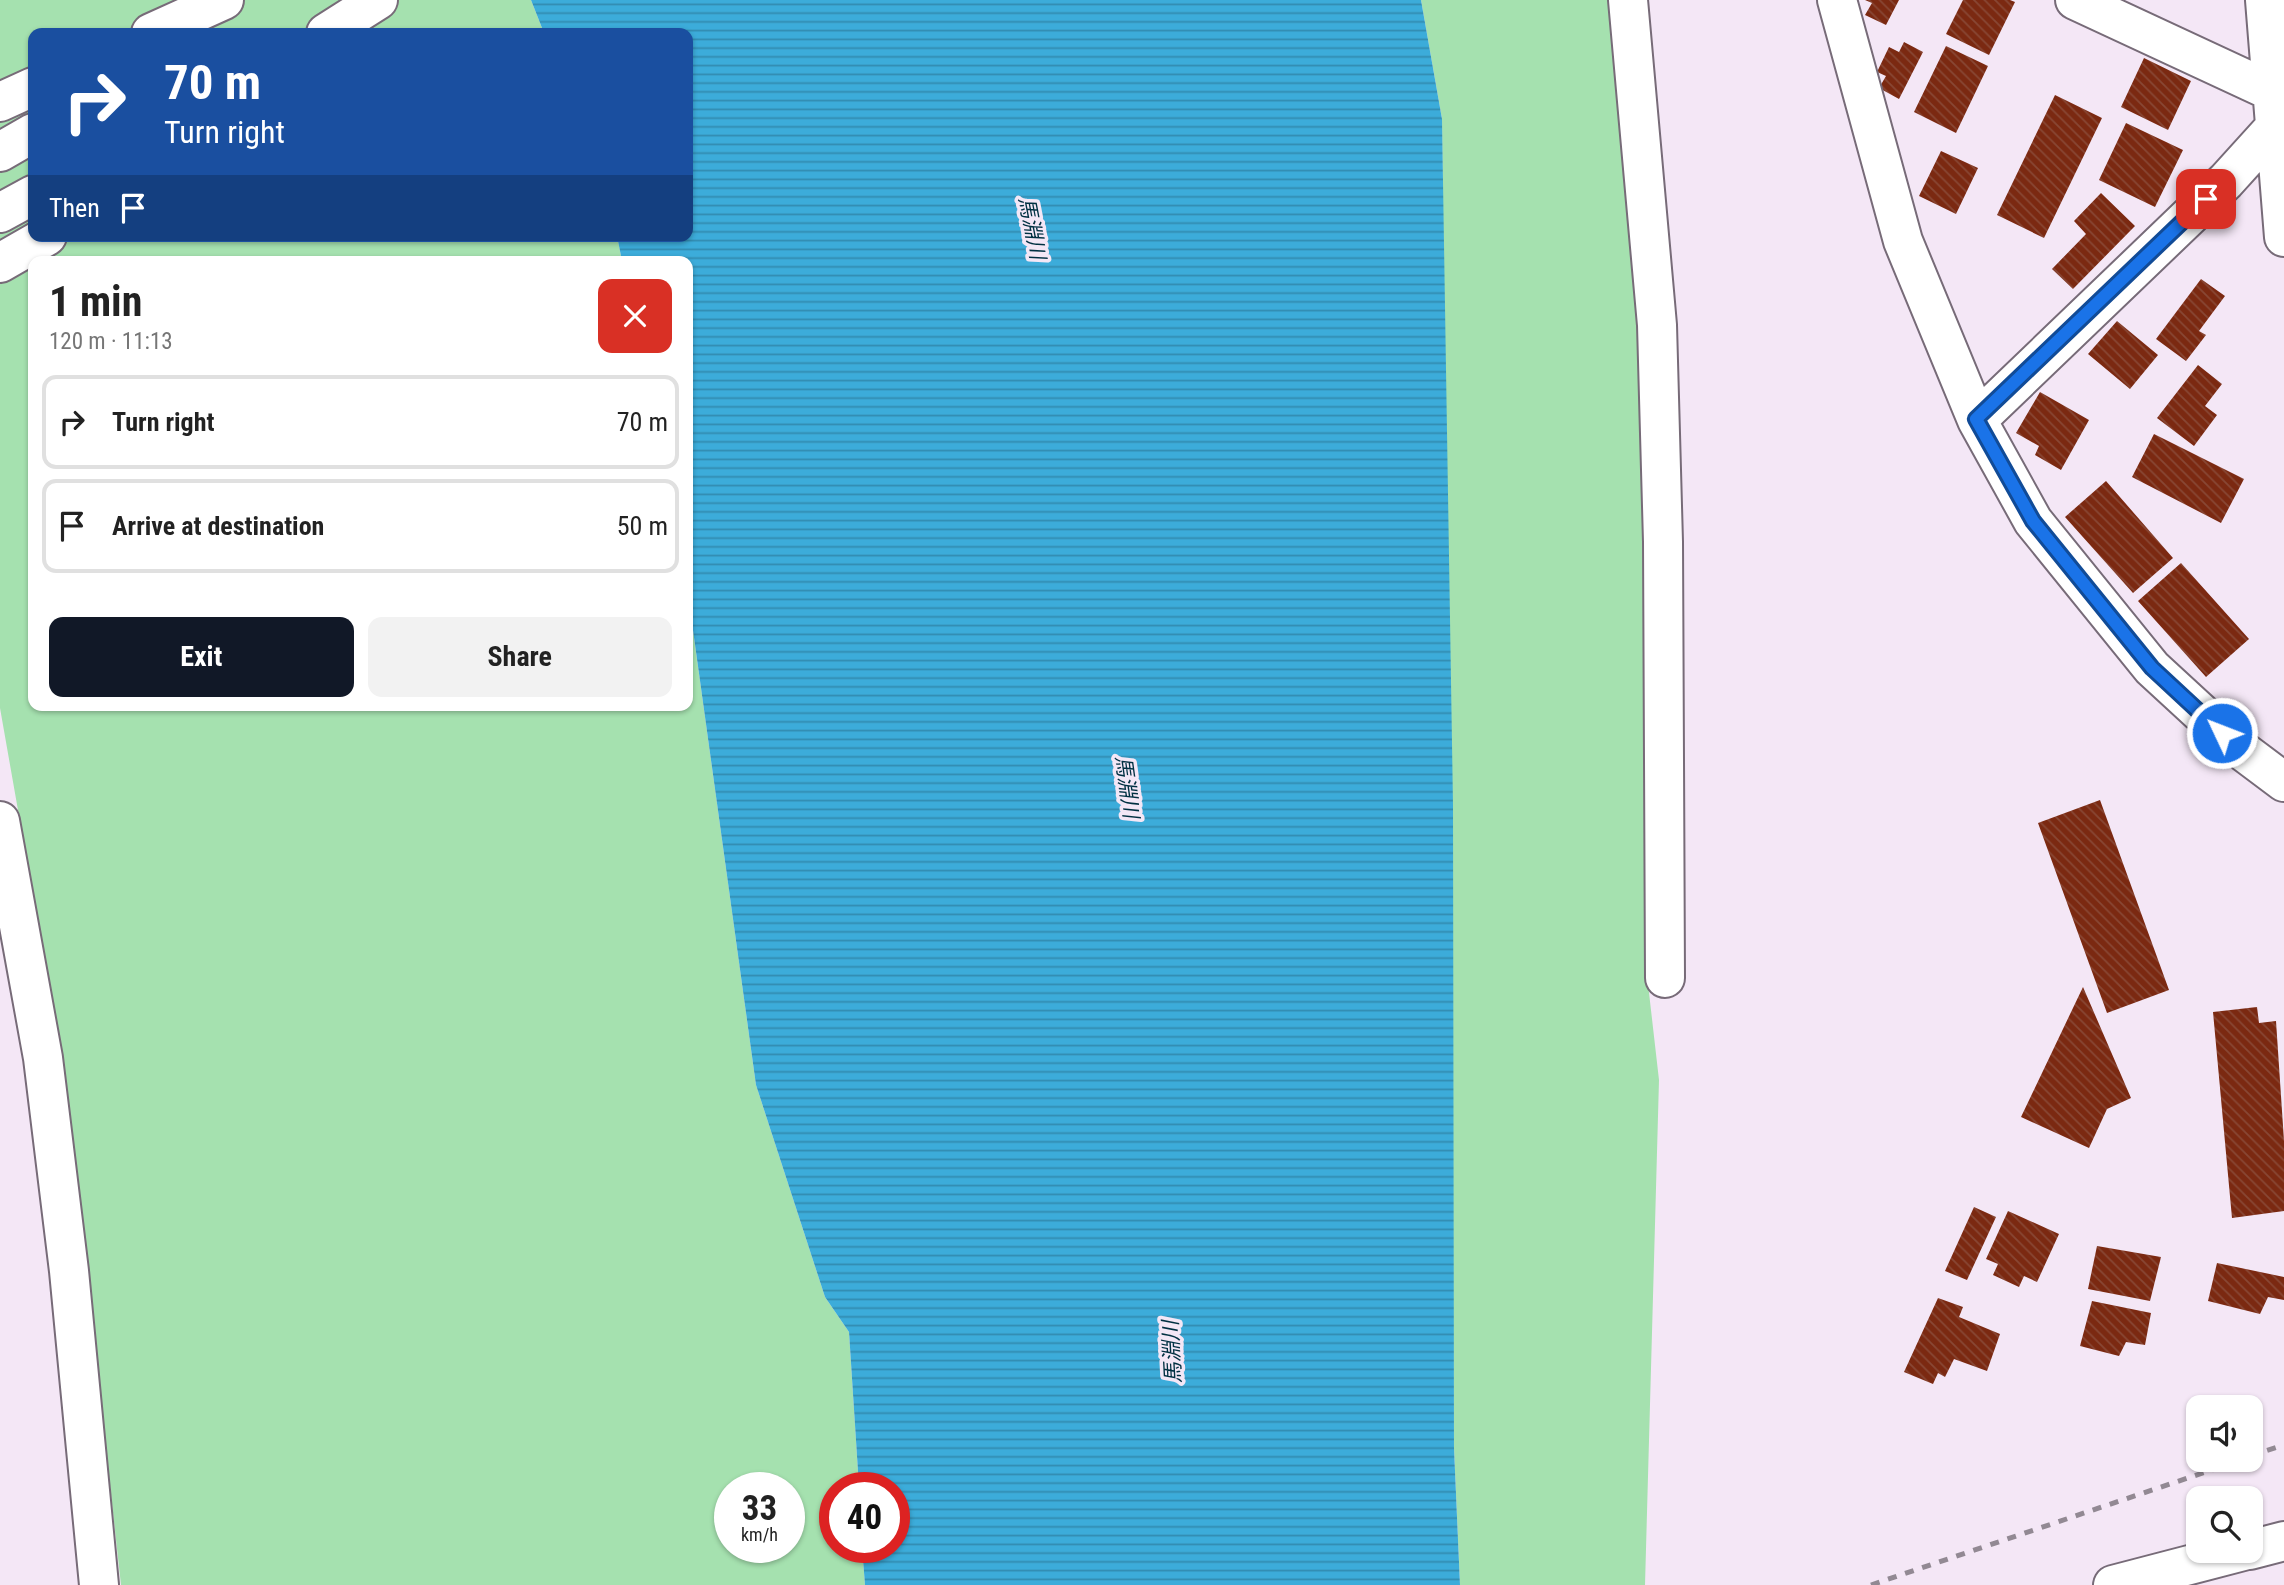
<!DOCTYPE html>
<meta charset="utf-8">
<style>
:root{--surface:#fff;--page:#f2f2f2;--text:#222;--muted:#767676;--line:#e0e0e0;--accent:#111827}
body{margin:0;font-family:"Roboto Condensed","Noto Sans JP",sans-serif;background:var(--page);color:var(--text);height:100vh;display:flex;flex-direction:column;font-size:26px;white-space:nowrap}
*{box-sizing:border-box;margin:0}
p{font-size:23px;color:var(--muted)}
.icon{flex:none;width:38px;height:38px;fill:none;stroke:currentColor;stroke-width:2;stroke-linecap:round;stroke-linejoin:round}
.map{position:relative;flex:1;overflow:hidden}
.side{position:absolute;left:28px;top:256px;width:665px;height:455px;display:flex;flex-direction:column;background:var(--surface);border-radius:14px;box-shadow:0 2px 5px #0004}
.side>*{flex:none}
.hud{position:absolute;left:28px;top:28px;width:665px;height:214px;border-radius:14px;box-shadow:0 2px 5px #0004;background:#1a4fa0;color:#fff;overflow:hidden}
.buttons{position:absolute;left:2186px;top:1395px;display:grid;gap:14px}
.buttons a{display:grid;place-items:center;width:77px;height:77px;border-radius:14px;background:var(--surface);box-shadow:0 2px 5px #0004;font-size:35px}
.speed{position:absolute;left:714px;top:1472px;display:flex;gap:14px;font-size:35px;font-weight:700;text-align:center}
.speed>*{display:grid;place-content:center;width:91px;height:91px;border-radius:50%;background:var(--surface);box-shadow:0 2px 5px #0004;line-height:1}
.speed small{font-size:18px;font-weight:400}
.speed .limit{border:10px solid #d22;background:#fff;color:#111}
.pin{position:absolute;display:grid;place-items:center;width:60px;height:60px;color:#fff;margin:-30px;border-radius:14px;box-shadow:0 4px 10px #0006}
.me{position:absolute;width:77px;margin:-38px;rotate:313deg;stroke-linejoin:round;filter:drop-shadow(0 0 5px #0008)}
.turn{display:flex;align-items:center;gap:24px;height:147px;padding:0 21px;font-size:32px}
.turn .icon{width:91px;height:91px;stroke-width:2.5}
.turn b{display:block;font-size:49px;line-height:60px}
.then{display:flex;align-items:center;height:66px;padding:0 21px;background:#0003;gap:14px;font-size:26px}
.round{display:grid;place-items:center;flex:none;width:74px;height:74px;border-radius:14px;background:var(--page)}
.summary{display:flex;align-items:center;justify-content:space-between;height:119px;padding:0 21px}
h1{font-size:42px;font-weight:700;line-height:52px}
.button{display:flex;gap:14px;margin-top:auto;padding:14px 21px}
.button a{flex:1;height:80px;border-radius:14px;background:var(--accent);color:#fff;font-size:28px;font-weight:700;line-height:80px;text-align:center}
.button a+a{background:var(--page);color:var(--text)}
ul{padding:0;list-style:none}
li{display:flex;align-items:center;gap:21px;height:94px;margin:0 14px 10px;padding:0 7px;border:4px solid var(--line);border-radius:14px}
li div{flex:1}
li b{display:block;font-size:26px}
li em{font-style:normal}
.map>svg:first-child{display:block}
.grass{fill:#a5e1af;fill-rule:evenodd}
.water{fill:url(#water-rules)}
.building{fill:url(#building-back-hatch)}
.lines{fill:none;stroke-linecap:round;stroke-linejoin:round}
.minor-casing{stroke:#776b78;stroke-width:42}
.highway-casing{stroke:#776b78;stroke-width:42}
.minor{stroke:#fff;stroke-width:38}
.highway{stroke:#fff;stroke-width:38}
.rail{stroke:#928993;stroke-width:5;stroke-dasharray:9 9;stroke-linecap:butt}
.route-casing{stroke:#114b97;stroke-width:18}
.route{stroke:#1a73e8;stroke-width:12}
.labels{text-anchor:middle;stroke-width:7;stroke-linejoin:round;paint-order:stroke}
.water-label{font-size:21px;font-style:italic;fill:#003042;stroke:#f4e7f6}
</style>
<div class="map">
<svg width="2284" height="1585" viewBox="0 0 2284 1585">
<defs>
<pattern id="water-rules" width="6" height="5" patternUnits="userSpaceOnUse" patternTransform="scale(1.75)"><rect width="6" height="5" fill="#3cacda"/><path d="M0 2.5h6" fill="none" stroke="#328cb1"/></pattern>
<pattern id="building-back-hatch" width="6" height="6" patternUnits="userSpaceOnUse" patternTransform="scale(1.75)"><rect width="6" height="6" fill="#7b2911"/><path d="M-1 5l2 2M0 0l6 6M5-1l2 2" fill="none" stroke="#884734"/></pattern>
</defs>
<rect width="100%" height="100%" fill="#f4e7f6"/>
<path class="grass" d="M0,0h531l13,33h-511v203h584l5,25h-589v444h655v-111l68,491 69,212 24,35 10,155 -24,1v59h27l3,38h-744l-56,-508 -65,-369zM730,1488h59v59h-59z
M1421,0h192l30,322 5,662 11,96 -14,505h-185l-6,-137 -12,-1329z"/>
<path class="water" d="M531,0h890l21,119 11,686 1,643 6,137h-595l-3,-38h32v-59l-35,-1 -10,-155 -24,-35 -69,-212 -68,-491v-333h-66l-5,-25h71v-203h-144z"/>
<path class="building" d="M1865,0h34l-13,25 -21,-10 7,-12z
M1963,0h47l5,2 -26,53 -43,-21z
M1904,42l19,10 -24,47 -20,-11 7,-12 -9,-4 12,-25 10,5z
M1946,46l42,20 -32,67 -42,-21z
M2144,58l47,23 -23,49 -47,-23z
M2055,95l47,23 -58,120 -47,-23z
M2126,123l57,27 -28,57 -56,-27z
M1941,151l37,17 -22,46 -37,-18z
M2101,193l34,33 -62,63 -21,-20 34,-35 -12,-13z
M2201,279l24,17 -26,35 7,4 -20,26 -30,-22z
M2117,321l41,34 -28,34 -42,-35z
M2198,365l24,19 -17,22 12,9 -23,31 -37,-28z
M2040,392l49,28 -28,50 -26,-15 4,-9 -23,-13z
M2154,434l90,45 -23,44 -89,-46z
M2106,481l67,77 -40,35 -68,-76z
M2181,563l68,76 -43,38 -68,-76z
M2100,800l69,190 -62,23 -69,-190z
M2083,987l48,111 -24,11 -18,39 -68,-31z
M2257,1007l2,16 17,-2 8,120v70l-52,7 -19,-206z
M1974,1207l22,10 -29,63 -22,-9z
M2008,1211l51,23 -22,48 -13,-6 -5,11 -26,-12 5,-11 -12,-5z
M2097,1246l64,11 -11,44 -62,-12z
M2217,1263l67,14v23l-16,-3 -8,17 -52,-13z
M1938,1298l25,9 -4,10 41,17 -13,37 -33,-12 -9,18 -7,-4 -5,11 -29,-12z
M2092,1301l59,12 -6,32 -19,-3 -7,14 -39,-10z"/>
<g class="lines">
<defs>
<path id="minor" d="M1628,0l29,325 6,217 2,436
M1837,0l66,241 74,179 56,101 119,147 88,81 44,33
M2075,0l198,92
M2265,0l19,237
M1977,420l249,-239 58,-64
M0,821l43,237 26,213 30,314
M2250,1550l34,-9
M2113,1585l134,-35"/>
<path id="highway" d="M151,33l73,-33
M326,33l52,-33
M0,102l33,-15
M0,152l33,-19
M0,213l33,-18
M0,263l47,-27"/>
</defs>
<use href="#minor" class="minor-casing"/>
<use href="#highway" class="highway-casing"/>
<use href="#minor" class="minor"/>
<use href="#highway" class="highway"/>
<path class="rail" d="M2250,1456l34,-11
M1871,1585l370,-125"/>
</g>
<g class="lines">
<defs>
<path id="route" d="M2206,199l-230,220 57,102 119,147 70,65"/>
</defs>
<use href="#route" class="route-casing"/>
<use href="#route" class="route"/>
</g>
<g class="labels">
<g class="water-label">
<text transform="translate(1032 228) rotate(79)" y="7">馬淵川</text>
<text transform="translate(1127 787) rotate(82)" y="7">馬淵川</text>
<text transform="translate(1172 1352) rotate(-93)" y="7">馬淵川</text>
</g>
</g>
</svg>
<div class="buttons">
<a><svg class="icon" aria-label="sound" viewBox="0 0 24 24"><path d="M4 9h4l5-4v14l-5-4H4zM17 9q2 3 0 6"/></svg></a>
<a><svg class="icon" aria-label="search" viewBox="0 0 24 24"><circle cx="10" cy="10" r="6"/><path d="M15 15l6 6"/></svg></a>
</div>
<div class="speed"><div>33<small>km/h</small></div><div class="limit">40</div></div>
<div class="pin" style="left:2206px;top:199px;background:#d93025"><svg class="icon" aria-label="arrive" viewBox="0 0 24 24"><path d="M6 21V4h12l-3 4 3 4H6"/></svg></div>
<svg class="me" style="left:2222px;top:733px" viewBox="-20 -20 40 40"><circle r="17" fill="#1a73e8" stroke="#fff" stroke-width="3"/><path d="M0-11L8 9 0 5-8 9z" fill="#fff"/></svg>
<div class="hud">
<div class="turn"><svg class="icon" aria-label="right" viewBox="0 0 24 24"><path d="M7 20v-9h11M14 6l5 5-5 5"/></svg><div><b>70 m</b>Turn right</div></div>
<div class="then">Then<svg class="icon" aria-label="arrive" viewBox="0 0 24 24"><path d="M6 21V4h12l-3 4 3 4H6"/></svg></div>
</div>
<section class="side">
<div class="summary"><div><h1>1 min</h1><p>120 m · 11:13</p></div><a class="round" style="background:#d93025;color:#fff"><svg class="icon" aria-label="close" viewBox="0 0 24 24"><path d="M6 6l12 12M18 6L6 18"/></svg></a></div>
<ul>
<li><svg class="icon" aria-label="right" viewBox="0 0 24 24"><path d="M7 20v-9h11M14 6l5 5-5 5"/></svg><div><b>Turn right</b></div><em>70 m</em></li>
<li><svg class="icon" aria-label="arrive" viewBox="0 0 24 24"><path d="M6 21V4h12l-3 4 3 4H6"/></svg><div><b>Arrive at destination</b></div><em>50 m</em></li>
</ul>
<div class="button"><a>Exit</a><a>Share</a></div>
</section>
</div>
